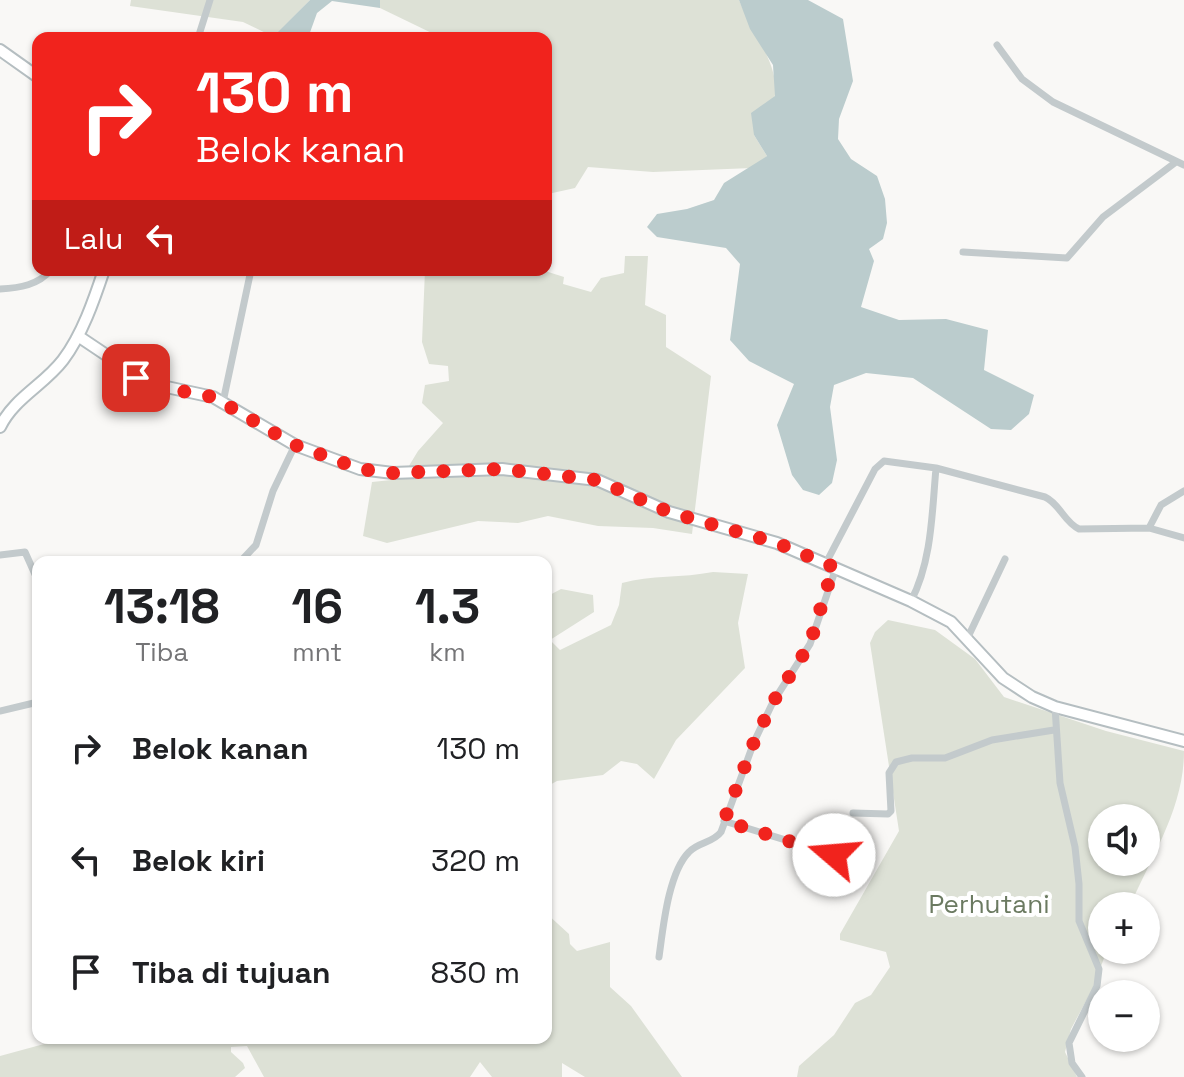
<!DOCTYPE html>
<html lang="id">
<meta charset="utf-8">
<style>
:root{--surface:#fff;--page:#f2f2f2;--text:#202124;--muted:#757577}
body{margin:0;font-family:"Space Grotesk",sans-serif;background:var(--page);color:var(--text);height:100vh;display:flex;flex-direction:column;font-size:30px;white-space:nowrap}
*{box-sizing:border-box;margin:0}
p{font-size:26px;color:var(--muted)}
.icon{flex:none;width:44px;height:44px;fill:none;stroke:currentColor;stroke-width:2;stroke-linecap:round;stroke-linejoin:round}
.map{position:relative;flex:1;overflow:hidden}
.panel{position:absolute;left:32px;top:556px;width:520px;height:488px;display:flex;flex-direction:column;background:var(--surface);border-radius:16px;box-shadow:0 2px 6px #0004}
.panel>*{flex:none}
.guide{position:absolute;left:32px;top:32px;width:520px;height:244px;border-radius:16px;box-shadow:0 2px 6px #0004;background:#f1231d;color:#fff;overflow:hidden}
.fabs{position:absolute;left:1088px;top:804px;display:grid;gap:16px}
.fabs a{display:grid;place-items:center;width:72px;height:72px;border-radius:50%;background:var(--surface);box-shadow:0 2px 6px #0004;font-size:40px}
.pin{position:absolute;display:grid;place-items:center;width:68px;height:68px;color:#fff;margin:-34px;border-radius:16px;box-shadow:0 4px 12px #0006}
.me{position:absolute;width:88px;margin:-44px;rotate:288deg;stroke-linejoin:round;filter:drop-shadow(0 0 6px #0008)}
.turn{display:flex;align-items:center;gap:28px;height:168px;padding:0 32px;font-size:36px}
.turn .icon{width:104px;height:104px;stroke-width:2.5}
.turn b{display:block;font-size:56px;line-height:68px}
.then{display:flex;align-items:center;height:76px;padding:0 32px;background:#0003;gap:16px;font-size:30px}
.eta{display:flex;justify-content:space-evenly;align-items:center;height:136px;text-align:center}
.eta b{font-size:48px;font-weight:800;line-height:56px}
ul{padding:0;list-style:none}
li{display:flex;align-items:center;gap:24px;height:112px;padding:0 32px}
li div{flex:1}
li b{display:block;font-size:30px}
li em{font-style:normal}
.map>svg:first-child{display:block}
.green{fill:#dde1d6;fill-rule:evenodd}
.water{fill:#bbcccd}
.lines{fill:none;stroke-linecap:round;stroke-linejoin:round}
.secondary-casing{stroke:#b5bec1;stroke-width:14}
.street{stroke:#c3cacc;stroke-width:7}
.secondary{stroke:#fff;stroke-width:10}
.route{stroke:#f1231d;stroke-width:14;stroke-dasharray:0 25.2}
.labels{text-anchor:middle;stroke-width:8;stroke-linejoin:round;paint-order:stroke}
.park-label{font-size:26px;fill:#6b7a61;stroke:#fff}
</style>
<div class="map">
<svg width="1184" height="1077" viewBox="0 0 1184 1077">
<rect width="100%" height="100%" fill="#f9f8f6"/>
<path class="green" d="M131,0h179l-36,37 -31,-15 -113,-16z
M380,0h359c11,27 41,67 36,95 -2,13 -15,28 -21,40l13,21 -15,12 -99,4 -65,-5 -13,21 -27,6 -2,-156h-104l-62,-30z
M625,256h23l-3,49 21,10v32l45,29 -19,158 -39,-6 -55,-2 -50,-10 -30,7 -40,-2 -91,22 -24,-7 9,-54 29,-3 17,-28 25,-28 -21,-20 3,-18 24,-4 -1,-15 -19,-2 -7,-22 3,-72h117l22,7 -1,7 28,8 10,-14 23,-5z
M713,572l35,2 -10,49 7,45 -69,72 -22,39 -17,-15 -16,-3 -18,14 -46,6 -11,6v-190l15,-8 32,6 1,17 -44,28 10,10 51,-25 8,-20 3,-22c28,-8 61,-5 91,-11z
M888,620l47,10 40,29 29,38 102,34 78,20c0,57 -32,104 -54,155h-28v44h5l-14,38 -22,41 -6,23 12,25h-280l2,-11 35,-31 21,-32 16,-8 19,-28 -4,-15 -46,-12v-6l59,-103 -29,-188 5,-11zM1102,818h44v44h-44z
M546,913l23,21 1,10 7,7 33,-9v45l21,19 51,71h-97l-23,-14v14h-70l-12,-15 -10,15h-206l-17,-31 -16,1v5l12,11 2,5 -10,9h-235v-21l66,-18h480z"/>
<path class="water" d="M310,0h70v8l-48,-7 -15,12 -9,25h-36z
M739,0h69l35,19 10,62 -14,38 -1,20 13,20 26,17 8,23 2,24 -4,16 -14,10 5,12 -13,46 38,13 47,-1 42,11 -4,40 50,25 -5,19 -18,16 -20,-1 -78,-51 -47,-5 -32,12 -4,22 7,53 -5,23 -13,12 -16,-5 -11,-15 -15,-50 17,-41 -45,-23 -19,-21 10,-76 -14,-16 -69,-11 -10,-10 10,-13 30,-5 27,-9 10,-17 43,-27 -13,-21 -3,-22 24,-17 -2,-31 -23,-36z"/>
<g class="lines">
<defs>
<path id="secondary" d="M0,50l38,27
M78,336l70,47 65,14 82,48 65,24 33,4 109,-4 95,11 72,32 108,31 134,58 40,21 52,56 29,19 23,10 129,34
M0,427c14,-29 44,-42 63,-67 19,-25 31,-60 41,-90"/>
</defs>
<use href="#secondary" class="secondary-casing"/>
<path class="street" d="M198,38l12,-38
M997,45l25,34 31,23 131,63
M963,252l104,6 36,-41 73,-55
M0,289c20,-1 38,-4 51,-19
M223,402l28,-132
M1149,528l12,-23 23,-14
M0,555l25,-3 13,29
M240,562l16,-17 17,-54 22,-46
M826,563l49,-94 9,-8 52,7 109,29c15,7 19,25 34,32l70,-1 35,10
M911,601c21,-40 21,-89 25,-133
M968,637l37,-78
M1055,707l5,76 15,64 4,37v37l20,48 -2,17 -28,57 3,20 10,14
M0,711l38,-9
M853,813l35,1 3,-3 -2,-38 7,-11 16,-4h33l47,-18 62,-10
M724,821l110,34
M659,957c4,-28 9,-84 30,-105 9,-10 24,-9 32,-20l33,-90 19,-40 37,-58 26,-76"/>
<use href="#secondary" class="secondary"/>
</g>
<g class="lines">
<path class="route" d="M136,378l24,9 53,10 82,48 65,24 33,4 109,-4 95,11 72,32 108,31 59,25 -9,19 -17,57 -37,58 -19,40 -30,79 110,34"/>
</g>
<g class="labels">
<g class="park-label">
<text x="989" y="913">Perhutani</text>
</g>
</g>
</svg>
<div class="fabs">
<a><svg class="icon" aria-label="sound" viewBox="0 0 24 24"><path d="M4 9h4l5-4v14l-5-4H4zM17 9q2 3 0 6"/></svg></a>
<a>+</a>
<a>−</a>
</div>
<div class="pin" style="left:136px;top:378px;background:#d93025"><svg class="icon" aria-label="arrive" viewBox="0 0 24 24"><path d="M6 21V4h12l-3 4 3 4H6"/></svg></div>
<svg class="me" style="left:834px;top:855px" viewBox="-20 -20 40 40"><circle r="19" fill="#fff"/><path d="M0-13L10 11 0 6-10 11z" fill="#f1231d"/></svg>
<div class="guide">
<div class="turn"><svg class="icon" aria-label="right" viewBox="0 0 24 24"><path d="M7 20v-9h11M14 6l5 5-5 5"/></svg><div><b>130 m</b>Belok kanan</div></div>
<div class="then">Lalu<svg class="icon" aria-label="left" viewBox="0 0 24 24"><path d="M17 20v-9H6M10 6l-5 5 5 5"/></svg></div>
</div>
<section class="panel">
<div class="eta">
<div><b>13:18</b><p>Tiba</p></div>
<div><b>16</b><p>mnt</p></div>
<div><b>1.3</b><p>km</p></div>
</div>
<ul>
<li><svg class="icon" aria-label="right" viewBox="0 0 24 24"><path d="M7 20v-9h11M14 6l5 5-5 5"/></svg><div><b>Belok kanan</b></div><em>130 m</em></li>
<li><svg class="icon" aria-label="left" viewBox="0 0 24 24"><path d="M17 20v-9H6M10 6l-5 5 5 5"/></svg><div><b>Belok kiri</b></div><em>320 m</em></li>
<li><svg class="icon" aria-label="arrive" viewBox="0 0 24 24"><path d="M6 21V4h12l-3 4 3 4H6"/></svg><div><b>Tiba di tujuan</b></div><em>830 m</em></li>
</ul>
</section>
</div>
